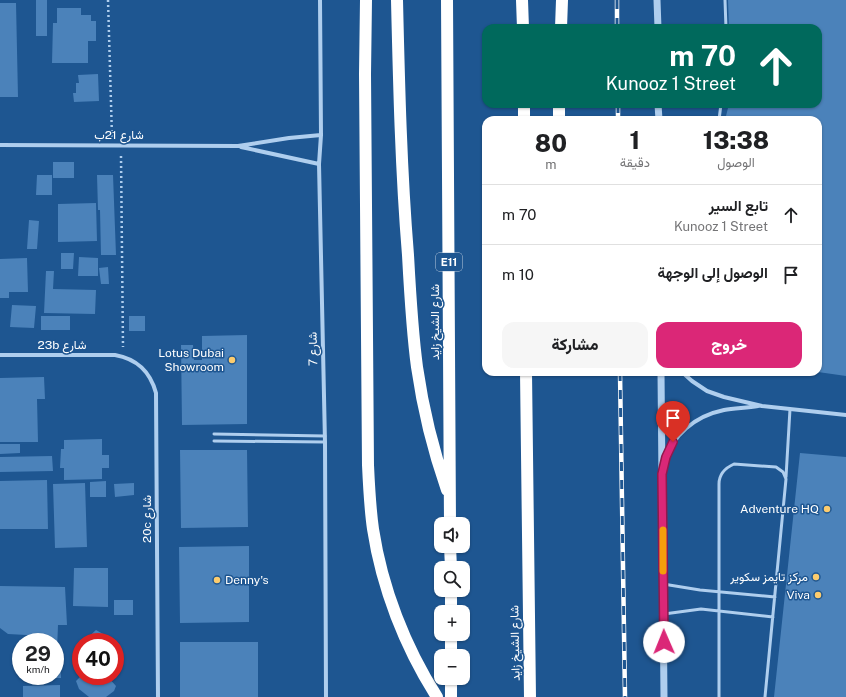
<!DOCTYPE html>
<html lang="ar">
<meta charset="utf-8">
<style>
:root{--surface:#fff;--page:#f6f6f6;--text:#202124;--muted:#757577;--line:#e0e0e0;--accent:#db2777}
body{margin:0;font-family:"Public Sans",Vazirmatn,sans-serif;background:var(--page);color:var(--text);direction:rtl;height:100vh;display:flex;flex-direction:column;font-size:15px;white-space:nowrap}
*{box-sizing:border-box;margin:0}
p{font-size:13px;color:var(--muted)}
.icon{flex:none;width:22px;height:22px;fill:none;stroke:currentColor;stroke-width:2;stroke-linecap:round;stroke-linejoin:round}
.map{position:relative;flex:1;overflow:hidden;direction:ltr}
.panel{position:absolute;left:482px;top:116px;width:340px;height:260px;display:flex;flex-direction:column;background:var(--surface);border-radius:12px;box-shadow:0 1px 3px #0004;direction:rtl}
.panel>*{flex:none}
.guide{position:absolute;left:482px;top:24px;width:340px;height:84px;border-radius:12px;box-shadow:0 1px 3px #0004;direction:rtl;background:#00695c;color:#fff;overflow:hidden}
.tools{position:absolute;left:434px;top:517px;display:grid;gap:8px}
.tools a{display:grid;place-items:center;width:36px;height:36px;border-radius:8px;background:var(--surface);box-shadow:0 1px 3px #0004;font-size:20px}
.speed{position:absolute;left:12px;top:633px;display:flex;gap:8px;font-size:20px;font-weight:700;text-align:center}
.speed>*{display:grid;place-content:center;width:52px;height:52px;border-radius:50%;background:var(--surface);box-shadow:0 1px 3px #0004;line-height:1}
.speed small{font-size:10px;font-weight:400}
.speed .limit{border:6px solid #d22;background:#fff;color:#111}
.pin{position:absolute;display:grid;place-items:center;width:34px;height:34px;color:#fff;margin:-41px -17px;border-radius:50% 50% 50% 0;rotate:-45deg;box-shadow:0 0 4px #0007}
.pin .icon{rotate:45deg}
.me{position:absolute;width:44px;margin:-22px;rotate:359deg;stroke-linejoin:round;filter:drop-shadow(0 0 3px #0008)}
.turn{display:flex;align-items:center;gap:14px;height:84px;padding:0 20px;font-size:18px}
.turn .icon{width:52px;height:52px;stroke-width:2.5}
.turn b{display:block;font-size:28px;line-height:34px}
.eta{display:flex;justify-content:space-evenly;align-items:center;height:68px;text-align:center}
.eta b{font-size:24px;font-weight:800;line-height:28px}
.action{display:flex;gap:8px;margin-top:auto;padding:8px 20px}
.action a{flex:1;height:46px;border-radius:12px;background:var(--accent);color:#fff;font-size:16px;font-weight:800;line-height:46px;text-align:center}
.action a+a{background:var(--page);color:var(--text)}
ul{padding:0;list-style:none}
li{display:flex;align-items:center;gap:12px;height:60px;padding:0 20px;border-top:1px solid var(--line)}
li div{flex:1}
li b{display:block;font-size:15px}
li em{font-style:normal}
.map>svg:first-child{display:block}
.building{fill:#4b82ba}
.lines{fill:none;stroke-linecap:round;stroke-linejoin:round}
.path{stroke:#afceee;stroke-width:2.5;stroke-dasharray:2 3;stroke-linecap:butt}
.service{stroke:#afceee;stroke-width:3}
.minor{stroke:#afceee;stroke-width:4}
.tertiary{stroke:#afceee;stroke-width:7}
.motorway{stroke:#fff;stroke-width:12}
.rail-casing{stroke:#fff;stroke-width:4.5}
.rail{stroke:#1e5691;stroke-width:3;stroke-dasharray:9;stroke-linecap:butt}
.route-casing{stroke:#8e194d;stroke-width:10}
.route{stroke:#db2777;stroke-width:7}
.slow{stroke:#f59e0b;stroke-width:7}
.poi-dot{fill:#fccc6e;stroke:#1e5691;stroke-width:1.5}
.labels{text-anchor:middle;stroke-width:3;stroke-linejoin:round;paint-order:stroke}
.shield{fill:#1e5691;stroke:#bcccde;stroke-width:1}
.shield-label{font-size:11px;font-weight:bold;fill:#fff}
.street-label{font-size:12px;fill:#fff;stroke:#1e5691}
.poi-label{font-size:12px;fill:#fff;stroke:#1e5691;text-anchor:end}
</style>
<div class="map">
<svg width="846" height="697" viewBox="0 0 846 697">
<rect width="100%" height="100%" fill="#1e5691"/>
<path class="building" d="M36,0h11v36h-11z
M728,0h118v376l-28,-4v-252h-93l4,-16h89v-76h-89z
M0,3h16l2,94h-18z
M57,8h24v7h10v6h5v20h-8v22h-36l1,-40h4z
M98,74l1,27 -25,1 -1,-9h3v-10h3l-1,-8z
M53,162h21v16h-21z
M37,175h15v20h-16z
M97,175h16l3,80h-15l-1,-45h-2z
M96,203l1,38 -39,1v-38z
M29,220l10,1 -2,28h-10z
M61,253h13l-1,16h-12z
M79,257l19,1v18h-20z
M27,258l1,34h-19v6h-9v-39z
M108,267l1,17h-8l-2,-16z
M46,271h8l-1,18 43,1 -1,24 -51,-1z
M12,305l24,1 -2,22 -24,-1z
M41,316h29v14h-29z
M129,316h16v15h-16z
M247,335v89l-65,1 -1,-80h12l1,15h8v-24z
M44,377l1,22h-8l1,43h-38v-64z
M102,439v16h7v13h-7v11l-38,1v-12h-4l1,-19h3v-9z
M0,444h20v9l-20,1z
M180,450h67l1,77 -67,1z
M800,453l46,4v240h-72z
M52,456l1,15 -53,1v-15z
M47,480l1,49h-48v-48z
M106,481v16h-16v-15z
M85,483l2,64 -32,1 -2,-64z
M134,483v12l-19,2 -1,-13z
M249,546v76l-69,1 -1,-76z
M74,568h34v39l-35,-1z
M0,586l65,1 2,38h-9l-1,26h-2v-9h-9l-1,-6 -37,-2 -8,-6z
M114,600h19v15h-19z
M96,630l14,8 3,4h-30z
M30,636h14v6h-14z
M180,642h78v55h-78z
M55,657h5l1,21h-31v-2h25z
M81,676h26l9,10 -2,5 -8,6h-17l-10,-8 -3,-8z
M60,685v12h-37v-11z"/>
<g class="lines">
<path class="path" d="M108,0l4,137
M121,156l2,191"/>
<path class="service" d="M725,0l1,28
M719,120l2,-16
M214,434l111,2
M214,441l111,1
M786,477l4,-68
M663,584l37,6 75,7
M664,614l37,-5 72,8
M719,697v-213c0,-10 6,-16 15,-20l42,3 7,5 3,7 -21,218"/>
<path class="minor" d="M320,0l1,135 -2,29 6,278 1,255
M0,145l238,1 51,-8 32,-3
M241,147l78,17
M0,355h115c22,4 35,16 41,38l2,304
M682,372l10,9 15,10 17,6 38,9 84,9
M664,463c8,-28 31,-47 60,-53 11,-2 23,-2 34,-4"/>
<path class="tertiary" d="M657,0l1,28
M658,104l1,16
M661,372l3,325"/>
<path class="motorway" d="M366,0l-1,74 3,391c1,22 2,43 5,64 9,59 32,118 64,168
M397,0c2,85 4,170 11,255 2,37 4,75 9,112 6,42 16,83 30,123
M447,0l3,524
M522,0l1,28
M561,28l1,-28
M524,104v16
M559,120v-16
M526,372l4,325
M450,546l1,22
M451,590v22
M451,634v22
M451,678v19"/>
<defs>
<path id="rail" d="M617,0v28
M618,104v16
M620,372l5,325"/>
</defs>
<use href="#rail" class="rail-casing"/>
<use href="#rail" class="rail"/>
</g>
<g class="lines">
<defs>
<path id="route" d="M664,642l-2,-168 4,-17 7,-15"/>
</defs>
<use href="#route" class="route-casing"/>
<use href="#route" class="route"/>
<path class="slow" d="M663,530v41"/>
</g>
<g class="poi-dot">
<circle cx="232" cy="360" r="4"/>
<circle cx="827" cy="509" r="4"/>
<circle cx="816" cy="577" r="4"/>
<circle cx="217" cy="580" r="4"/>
<circle cx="818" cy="595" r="4"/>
</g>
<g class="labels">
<rect class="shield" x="436" y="253" width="26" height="18" rx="3"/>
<g class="shield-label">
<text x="449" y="266">E11</text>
</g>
<g class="street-label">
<text x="119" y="139">شارع 21ب</text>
<text transform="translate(435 322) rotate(-90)" y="4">شارع الشيخ زايد</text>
<text x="62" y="349">23b شارع</text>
<text transform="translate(313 349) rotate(-91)" y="4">شارع 7</text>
<text transform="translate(147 519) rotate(-90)" y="4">20c شارع</text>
<text transform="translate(515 643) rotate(-91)" y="4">شارع الشيخ زايد</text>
</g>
<g class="poi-label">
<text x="224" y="357">Lotus Dubai<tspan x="224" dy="14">Showroom</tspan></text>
<text x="819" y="513">Adventure HQ</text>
<text x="808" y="581">مركز تايمز سكوير</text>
<text x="225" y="584" text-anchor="start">Denny's</text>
<text x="810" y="599">Viva</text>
</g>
</g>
</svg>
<div class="tools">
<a><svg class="icon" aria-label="sound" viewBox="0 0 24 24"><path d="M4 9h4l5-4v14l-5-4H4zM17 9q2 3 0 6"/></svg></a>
<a><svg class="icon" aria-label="search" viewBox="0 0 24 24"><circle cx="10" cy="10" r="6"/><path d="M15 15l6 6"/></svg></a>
<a>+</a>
<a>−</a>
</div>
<div class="speed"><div>29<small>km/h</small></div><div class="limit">40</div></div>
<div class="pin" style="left:673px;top:442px;background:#d93025"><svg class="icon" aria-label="arrive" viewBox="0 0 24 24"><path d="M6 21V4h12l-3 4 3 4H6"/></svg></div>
<svg class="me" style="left:664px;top:642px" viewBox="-20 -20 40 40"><circle r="19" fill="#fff"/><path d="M0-13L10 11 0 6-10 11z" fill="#db2777"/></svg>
<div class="guide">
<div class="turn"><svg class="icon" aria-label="ahead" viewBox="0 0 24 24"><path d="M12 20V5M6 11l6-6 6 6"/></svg><div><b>70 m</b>Kunooz 1 Street</div></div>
</div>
<section class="panel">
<div class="eta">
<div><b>13:38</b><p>الوصول</p></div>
<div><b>1</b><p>دقيقة</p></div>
<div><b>80</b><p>m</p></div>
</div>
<ul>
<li><svg class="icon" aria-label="ahead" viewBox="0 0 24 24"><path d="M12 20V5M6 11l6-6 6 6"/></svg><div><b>تابع السير</b><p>Kunooz 1 Street</p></div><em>70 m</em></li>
<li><svg class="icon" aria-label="arrive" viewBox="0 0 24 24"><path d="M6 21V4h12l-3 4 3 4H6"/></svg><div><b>الوصول إلى الوجهة</b></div><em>10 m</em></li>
</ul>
<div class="action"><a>خروج</a><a>مشاركة</a></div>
</section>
</div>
